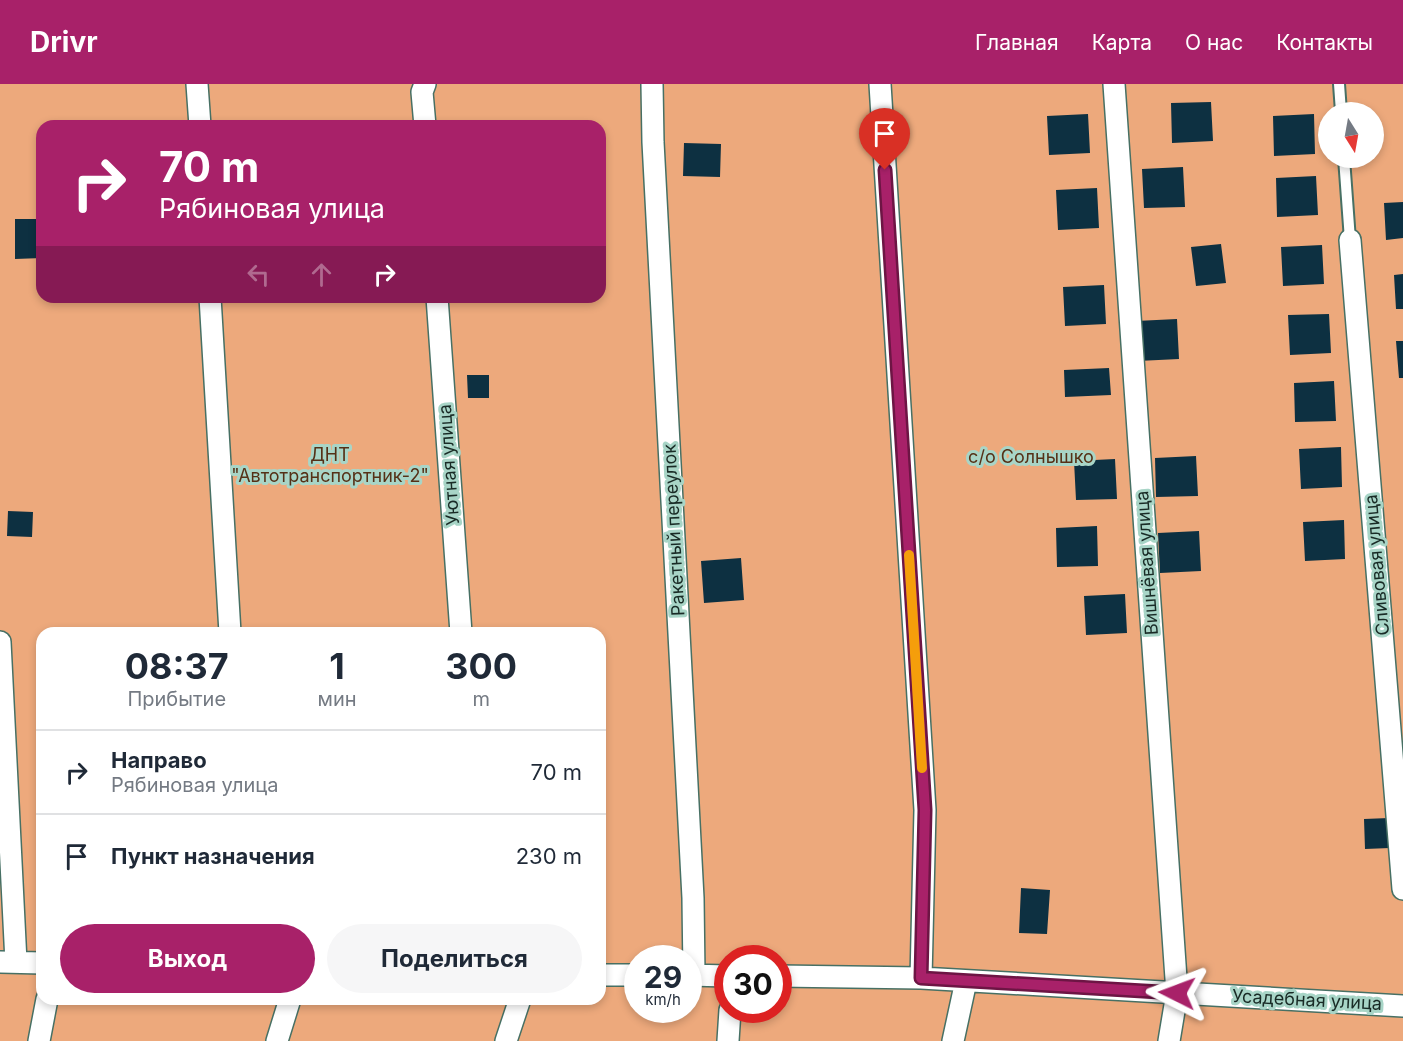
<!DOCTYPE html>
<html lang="ru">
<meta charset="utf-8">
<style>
:root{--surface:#fff;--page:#f6f6f7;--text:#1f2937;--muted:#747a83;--line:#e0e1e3;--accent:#a82169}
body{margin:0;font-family:Inter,sans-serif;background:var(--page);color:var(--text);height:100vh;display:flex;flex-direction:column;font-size:22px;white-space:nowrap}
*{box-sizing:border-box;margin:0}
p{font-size:20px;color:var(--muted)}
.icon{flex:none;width:33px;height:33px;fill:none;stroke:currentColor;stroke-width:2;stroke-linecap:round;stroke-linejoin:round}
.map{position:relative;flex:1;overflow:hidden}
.panel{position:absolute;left:36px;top:543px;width:570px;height:378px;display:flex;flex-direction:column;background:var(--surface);border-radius:18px;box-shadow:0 3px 9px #0003}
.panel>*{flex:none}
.hud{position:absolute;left:36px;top:36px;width:570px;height:183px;border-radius:18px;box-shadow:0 3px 9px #0003;background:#a82169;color:#fff;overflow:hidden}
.needle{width:39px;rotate:169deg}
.controls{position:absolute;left:1318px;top:18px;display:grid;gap:12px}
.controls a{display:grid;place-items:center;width:66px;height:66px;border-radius:50%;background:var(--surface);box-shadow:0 3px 9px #0003;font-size:30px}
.speed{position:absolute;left:624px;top:861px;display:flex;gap:12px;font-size:30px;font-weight:700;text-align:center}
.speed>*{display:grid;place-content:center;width:78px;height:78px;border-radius:50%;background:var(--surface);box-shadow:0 3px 9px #0003;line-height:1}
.speed small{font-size:15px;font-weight:400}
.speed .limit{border:9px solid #d22;background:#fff;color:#111}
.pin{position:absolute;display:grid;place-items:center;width:51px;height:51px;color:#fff;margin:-62px -26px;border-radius:50% 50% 50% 0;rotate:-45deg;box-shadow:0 0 6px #0007}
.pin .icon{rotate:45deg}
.me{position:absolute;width:66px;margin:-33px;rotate:273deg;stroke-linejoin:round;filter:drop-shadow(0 0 4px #0008)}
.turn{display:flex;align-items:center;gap:21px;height:126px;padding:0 24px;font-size:27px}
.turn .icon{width:78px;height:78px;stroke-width:2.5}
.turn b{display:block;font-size:42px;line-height:51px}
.lanes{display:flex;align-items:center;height:57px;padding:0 24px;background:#0003;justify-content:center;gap:30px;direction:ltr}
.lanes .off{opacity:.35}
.eta{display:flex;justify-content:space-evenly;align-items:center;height:102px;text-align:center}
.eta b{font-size:36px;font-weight:700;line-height:42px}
.primary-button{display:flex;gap:12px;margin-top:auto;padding:12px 24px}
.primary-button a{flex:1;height:69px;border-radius:36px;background:var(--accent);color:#fff;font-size:24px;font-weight:700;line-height:69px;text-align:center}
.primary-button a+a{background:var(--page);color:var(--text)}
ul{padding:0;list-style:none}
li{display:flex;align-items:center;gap:18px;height:84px;padding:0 24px;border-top:2px solid var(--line)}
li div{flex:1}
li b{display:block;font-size:22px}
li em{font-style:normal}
header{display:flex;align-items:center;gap:36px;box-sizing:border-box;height:84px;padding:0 30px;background:var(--accent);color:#fff}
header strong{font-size:28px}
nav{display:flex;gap:33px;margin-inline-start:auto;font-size:21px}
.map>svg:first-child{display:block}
.green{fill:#eda97c;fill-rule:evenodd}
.building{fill:#0d3041}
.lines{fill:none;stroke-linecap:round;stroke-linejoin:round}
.lane-casing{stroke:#477064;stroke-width:14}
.street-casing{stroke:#477064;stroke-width:24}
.lane{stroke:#fff;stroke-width:10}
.street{stroke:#fff;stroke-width:21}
.route-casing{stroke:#6d1544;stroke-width:15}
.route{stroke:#a82169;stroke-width:10}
.slow{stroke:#f59e0b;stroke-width:10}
.labels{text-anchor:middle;stroke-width:6;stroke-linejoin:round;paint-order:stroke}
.park-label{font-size:18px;fill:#553016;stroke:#a8d5c7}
.street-label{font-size:18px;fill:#192b26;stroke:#a8d5c7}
</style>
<header>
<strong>Drivr</strong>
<nav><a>Главная</a><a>Карта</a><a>О нас</a><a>Контакты</a></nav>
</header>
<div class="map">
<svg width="1403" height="957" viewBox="0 0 1403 957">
<rect width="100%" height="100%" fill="#a8d5c7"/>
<path class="green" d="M0,0h1403v957h-1403zM1329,28h45v46h-45zM42,42h558v171h-558zM42,549h558v366h-558zM638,874h50v52h-50zM728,874h50v52h-50z"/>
<path class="building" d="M1211,18l2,39 -41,2 -1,-40z
M1088,30l2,39 -41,2 -2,-39z
M1314,30l1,40 -41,2 -1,-40z
M684,59l37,1 -1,33 -37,-1z
M1183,83l2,40 -41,1 -2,-39z
M1316,92l2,39 -41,2 -1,-39z
M1097,104l2,40 -41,2 -2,-40z
M1403,118v36l-17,2 -2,-37z
M15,135h27v39l-27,1z
M1221,160l5,39 -30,3 -5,-39z
M1322,161l2,39 -41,2 -2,-39z
M1403,190v35h-7l-2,-34z
M1104,201l2,39 -41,2 -2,-39z
M1329,230l2,39 -41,2 -2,-40z
M1177,235l2,40 -41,2 -2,-40z
M1396,257h7v37h-4z
M1109,284l2,27 -46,2 -1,-27z
M467,291h22v23h-21z
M1334,297l2,40 -41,1 -1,-39z
M1341,363l1,40 -41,2 -2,-40z
M1196,372l2,40 -42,1 -1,-39z
M1115,375l2,40 -41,1 -2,-39z
M8,427l25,1 -1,25 -25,-1z
M1344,436l1,39 -40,2 -2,-39z
M1097,442l1,40 -41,1 -1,-39z
M1199,447l2,40 -41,2 -2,-40z
M741,474l3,42 -40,3 -3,-42z
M1125,510l2,39 -41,2 -2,-39z
M1389,734l1,30 -25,1 -1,-30z
M1021,804l29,2 -3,44 -28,-1z"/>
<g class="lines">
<defs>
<path id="lane" d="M1339,0l2,28
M1344,74l6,82"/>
<path id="street" d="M197,0l3,42
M425,0l-3,8 3,34
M652,0l1,58 40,756 1,77
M880,0l45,726 -4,168
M1114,0l63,909 -8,48
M1350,156l53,649
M210,213l20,336
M437,213l24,336
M0,558l16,320
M0,878l42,1
M600,891h38
M688,891l40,1
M778,892l143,2 482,28
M39,957l8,-42
M277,957l13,-42
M506,957l14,-42
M728,957l2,-31
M953,957l13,-60"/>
</defs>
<use href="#lane" class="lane-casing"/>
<use href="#street" class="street-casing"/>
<use href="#lane" class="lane"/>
<use href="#street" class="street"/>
</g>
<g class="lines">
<defs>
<path id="route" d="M885,86l40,640 -4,168 256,15"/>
</defs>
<use href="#route" class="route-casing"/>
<use href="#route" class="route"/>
<path class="slow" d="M909,471l13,213"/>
</g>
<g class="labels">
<g class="park-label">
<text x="330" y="377">ДНТ<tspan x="330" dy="21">"Автотранспортник-2"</tspan></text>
<text x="1031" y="379">с/о Солнышко</text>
</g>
<g class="street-label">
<text transform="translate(449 381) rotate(-94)" y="6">Уютная улица</text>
<text transform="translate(674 446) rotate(-93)" y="6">Ракетный переулок</text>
<text transform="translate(1147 479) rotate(-94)" y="6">Вишнёвая улица</text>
<text transform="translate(1377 481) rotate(-95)" y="6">Сливовая улица</text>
<text transform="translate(1307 916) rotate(3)" y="6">Усадебная улица</text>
</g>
</g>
</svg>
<div class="controls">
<a><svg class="needle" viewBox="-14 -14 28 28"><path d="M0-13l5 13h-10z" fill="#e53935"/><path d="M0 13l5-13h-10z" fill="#747a83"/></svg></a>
</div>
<div class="speed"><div>29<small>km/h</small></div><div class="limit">30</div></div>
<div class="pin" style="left:885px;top:86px;background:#d93025"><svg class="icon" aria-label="arrive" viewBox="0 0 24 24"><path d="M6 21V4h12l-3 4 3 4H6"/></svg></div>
<svg class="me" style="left:1177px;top:909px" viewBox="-20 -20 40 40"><path d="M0-17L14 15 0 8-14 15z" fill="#a82169" stroke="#fff" stroke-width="4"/></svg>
<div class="hud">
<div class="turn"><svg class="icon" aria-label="right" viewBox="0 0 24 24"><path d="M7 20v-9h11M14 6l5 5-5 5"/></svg><div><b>70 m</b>Рябиновая улица</div></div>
<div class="lanes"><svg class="icon off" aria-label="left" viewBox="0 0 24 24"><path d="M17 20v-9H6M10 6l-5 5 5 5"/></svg><svg class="icon off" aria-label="ahead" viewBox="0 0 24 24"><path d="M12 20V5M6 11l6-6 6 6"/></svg><svg class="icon" aria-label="right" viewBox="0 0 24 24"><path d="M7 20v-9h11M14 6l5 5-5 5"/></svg></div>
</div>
<section class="panel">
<div class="eta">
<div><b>08:37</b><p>Прибытие</p></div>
<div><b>1</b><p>мин</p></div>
<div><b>300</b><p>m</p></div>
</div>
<ul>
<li><svg class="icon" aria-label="right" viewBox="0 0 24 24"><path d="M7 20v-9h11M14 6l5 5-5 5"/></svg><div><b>Направо</b><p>Рябиновая улица</p></div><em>70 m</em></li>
<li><svg class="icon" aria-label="arrive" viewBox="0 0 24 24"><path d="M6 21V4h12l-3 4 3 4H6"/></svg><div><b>Пункт назначения</b></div><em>230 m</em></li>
</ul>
<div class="primary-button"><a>Выход</a><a>Поделиться</a></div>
</section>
</div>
